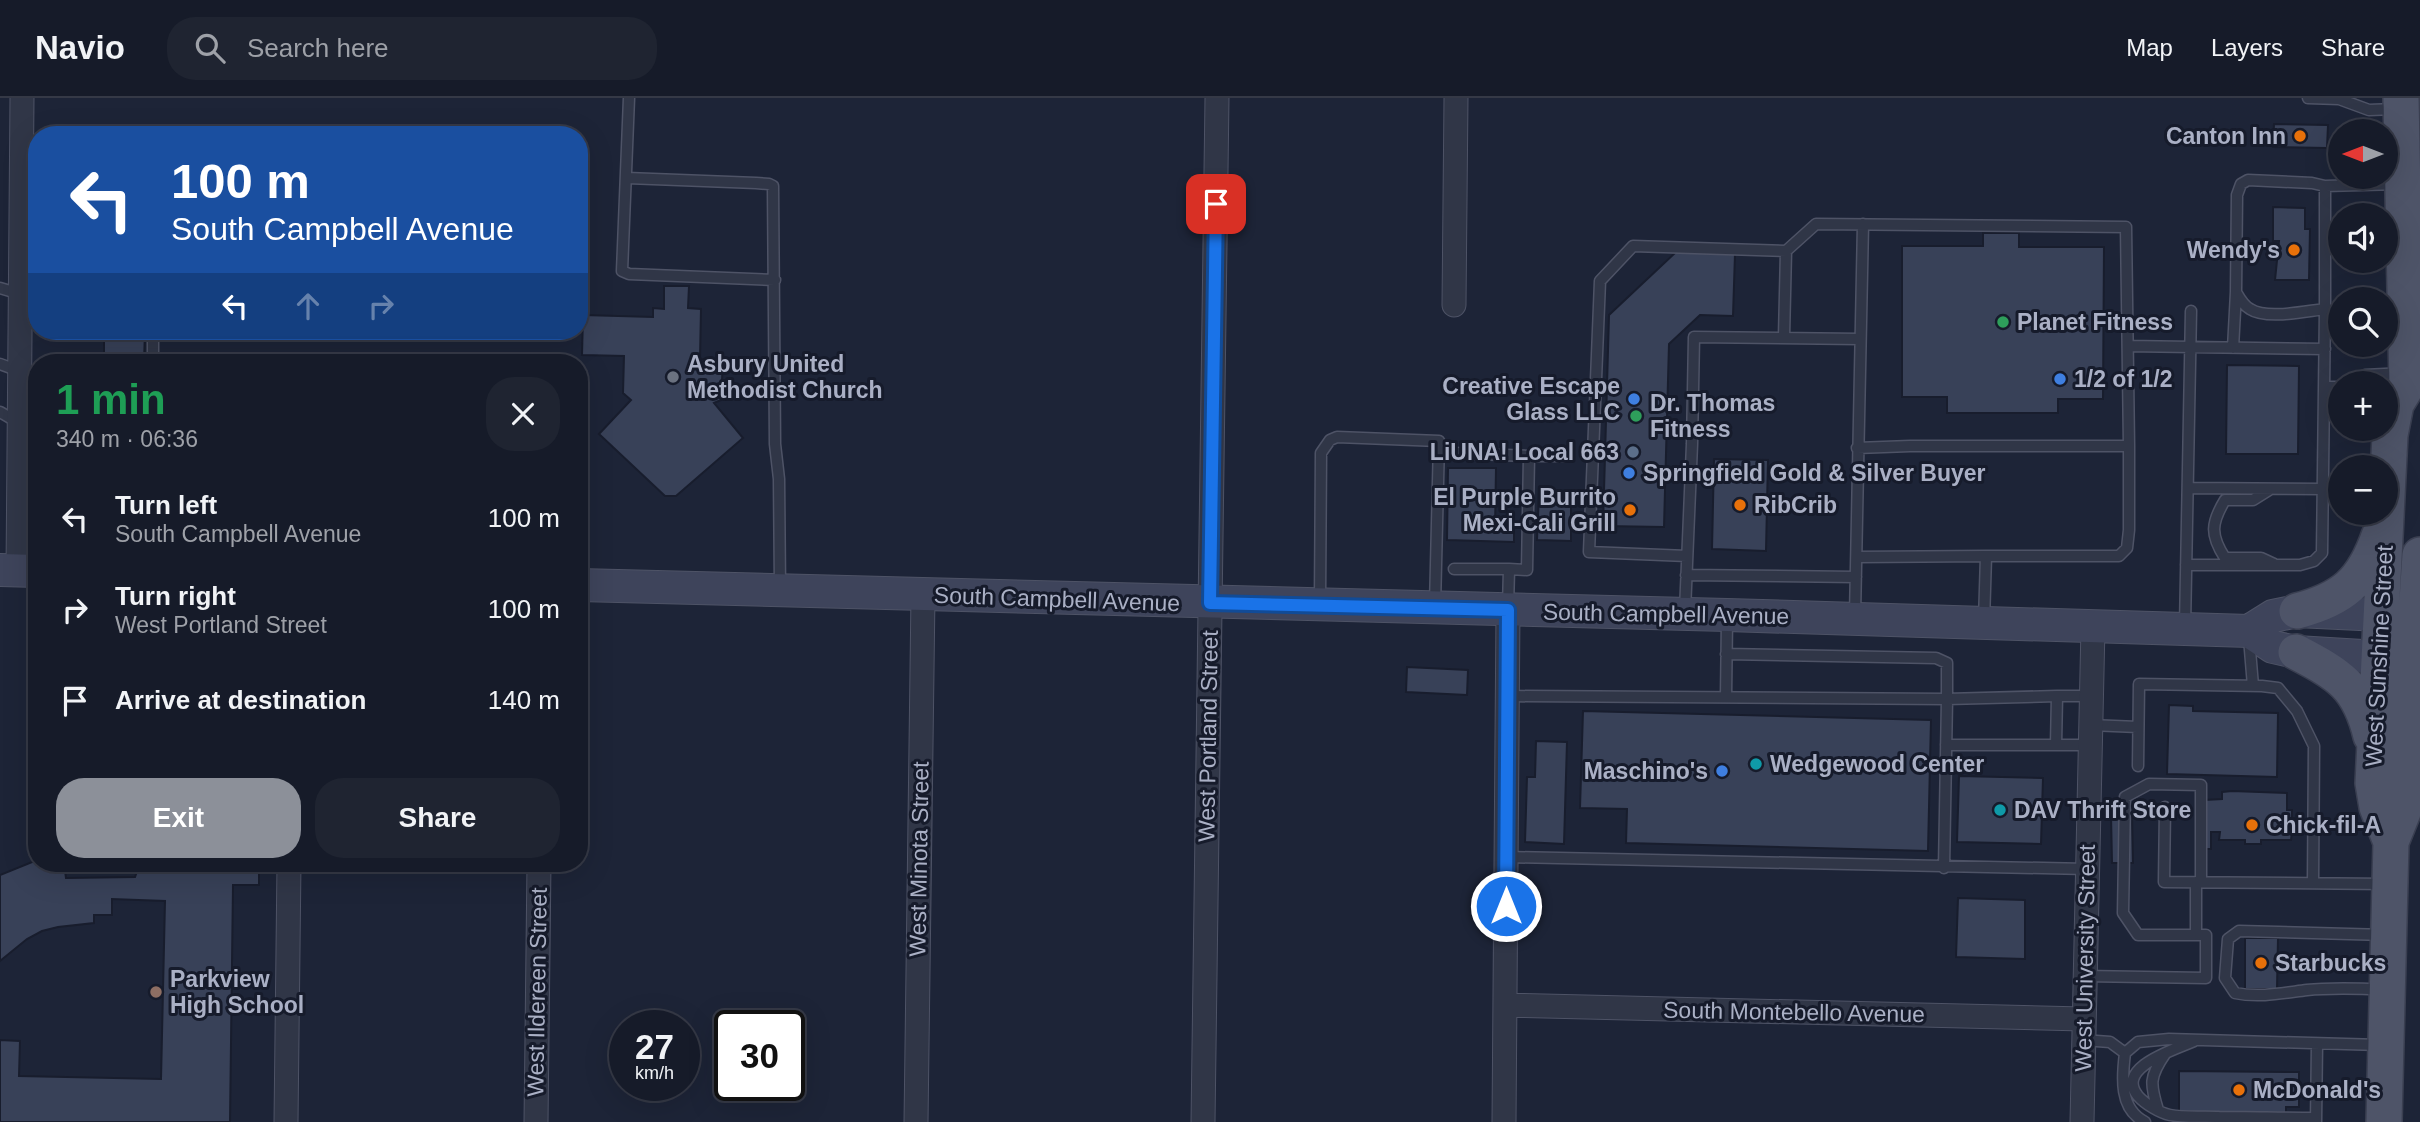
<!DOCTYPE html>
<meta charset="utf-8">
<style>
:root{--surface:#161b29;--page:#1f2431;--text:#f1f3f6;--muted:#9ea1a8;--line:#353946;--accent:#8c9099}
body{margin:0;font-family:Arial,sans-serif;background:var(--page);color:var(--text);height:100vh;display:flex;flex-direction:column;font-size:26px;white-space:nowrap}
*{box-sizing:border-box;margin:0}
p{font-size:23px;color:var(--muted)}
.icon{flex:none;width:38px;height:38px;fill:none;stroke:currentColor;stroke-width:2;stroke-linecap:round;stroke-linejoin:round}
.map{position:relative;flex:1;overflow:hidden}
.side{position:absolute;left:28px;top:256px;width:560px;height:518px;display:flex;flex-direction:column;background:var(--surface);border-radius:28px;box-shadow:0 7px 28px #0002,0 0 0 2px var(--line)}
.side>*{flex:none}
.hud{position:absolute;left:28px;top:28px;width:560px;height:214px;border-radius:28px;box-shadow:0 7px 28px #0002,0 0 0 2px var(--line);background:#1a4fa0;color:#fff;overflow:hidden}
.needle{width:46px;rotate:270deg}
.buttons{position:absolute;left:2328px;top:21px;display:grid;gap:14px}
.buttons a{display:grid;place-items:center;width:70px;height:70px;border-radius:50%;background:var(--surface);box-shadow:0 7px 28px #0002,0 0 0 2px var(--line);font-size:35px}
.speed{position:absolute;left:609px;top:912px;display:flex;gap:14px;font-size:35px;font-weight:700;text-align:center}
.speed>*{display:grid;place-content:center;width:91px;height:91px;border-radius:50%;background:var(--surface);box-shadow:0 7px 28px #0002,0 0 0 2px var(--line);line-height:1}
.speed small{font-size:18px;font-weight:400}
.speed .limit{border:4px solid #111;border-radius:10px;background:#fff;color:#111}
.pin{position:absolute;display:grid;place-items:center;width:60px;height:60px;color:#fff;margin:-30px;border-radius:14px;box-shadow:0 4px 10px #0006}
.me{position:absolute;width:77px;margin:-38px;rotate:0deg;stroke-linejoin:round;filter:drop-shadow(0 0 5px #0008)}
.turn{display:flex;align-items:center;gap:24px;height:147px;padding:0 28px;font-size:32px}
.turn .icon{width:91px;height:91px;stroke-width:2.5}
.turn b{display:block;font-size:49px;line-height:60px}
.lanes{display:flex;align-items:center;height:66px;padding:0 28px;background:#0003;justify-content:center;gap:35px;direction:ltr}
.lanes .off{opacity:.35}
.round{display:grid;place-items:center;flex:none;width:74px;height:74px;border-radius:28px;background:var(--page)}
.headline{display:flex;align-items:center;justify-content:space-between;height:119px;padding:0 28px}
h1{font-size:42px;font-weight:600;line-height:52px;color:#1e9e55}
.cta{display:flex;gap:14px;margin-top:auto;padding:14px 28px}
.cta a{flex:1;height:80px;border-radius:28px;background:var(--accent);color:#fff;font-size:28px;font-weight:600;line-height:80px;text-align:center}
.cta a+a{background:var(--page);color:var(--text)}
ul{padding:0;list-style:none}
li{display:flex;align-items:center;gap:21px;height:91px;padding:0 28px}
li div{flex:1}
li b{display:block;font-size:26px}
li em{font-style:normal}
header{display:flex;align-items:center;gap:42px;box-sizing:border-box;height:98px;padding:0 35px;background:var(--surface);border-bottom:2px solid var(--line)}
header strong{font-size:33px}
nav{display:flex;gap:38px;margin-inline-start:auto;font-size:24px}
.search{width:490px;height:63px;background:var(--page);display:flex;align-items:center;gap:18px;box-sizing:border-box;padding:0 24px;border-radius:28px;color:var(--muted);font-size:26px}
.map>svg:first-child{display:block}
.building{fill:#384158;stroke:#181d2d;stroke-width:2}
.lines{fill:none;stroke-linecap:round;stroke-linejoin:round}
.service-casing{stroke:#4e5366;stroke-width:13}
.minor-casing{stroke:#4e5366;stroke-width:25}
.secondary-casing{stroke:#4e5366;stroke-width:34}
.primary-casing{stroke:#3a3f51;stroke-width:38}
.service{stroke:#303647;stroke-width:10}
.minor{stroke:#303647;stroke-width:23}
.secondary{stroke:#3e445b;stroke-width:32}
.primary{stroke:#4e5468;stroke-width:35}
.route-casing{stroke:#114b97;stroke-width:18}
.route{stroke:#1a73e8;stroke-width:12}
.food-dot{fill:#e8710a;stroke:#161b2b;stroke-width:2.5}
.leisure-dot{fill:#2e9e5b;stroke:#161b2b;stroke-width:2.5}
.worship-dot{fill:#6b7280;stroke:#161b2b;stroke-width:2.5}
.shop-dot{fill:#3f7fe0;stroke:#161b2b;stroke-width:2.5}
.service-dot{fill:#5c6f8a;stroke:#161b2b;stroke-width:2.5}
.culture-dot{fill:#0f9aa8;stroke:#161b2b;stroke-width:2.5}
.education-dot{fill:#8d6e63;stroke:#161b2b;stroke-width:2.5}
.labels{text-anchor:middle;stroke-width:6;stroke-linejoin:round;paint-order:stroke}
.poi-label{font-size:23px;font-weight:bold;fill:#aab0c5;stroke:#161b2b;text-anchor:start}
.street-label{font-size:23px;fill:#aab0c5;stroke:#161b2b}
</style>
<header>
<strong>Navio</strong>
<div class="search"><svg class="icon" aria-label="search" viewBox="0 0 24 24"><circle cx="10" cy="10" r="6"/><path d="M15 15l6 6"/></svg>Search here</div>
<nav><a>Map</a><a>Layers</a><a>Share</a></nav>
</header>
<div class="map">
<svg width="2420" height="1024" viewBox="0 0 2420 1024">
<rect width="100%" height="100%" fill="#1d2437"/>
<path class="building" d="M2274,26l54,1 -1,23 -54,-1z
M2273,109l32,1v21h5l-1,51h-34l4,-39h-6z
M1983,135h36v14h85l-1,152h-45v14h-111v-16h-45v-151h81z
M1676,154l59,2 -2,62 -33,-1 -31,29 -5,183 -61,-1 6,-211z
M664,188h25l-1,22 13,1 -1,50 23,1 -2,40 -7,3 29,35 -67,58h-11l-66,-62 32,-34 -8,-7 1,-37 -42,-1 1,-40 70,2v-9l11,1z
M104,233h41l-1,31h-40z
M2227,267l72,1 -1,88h-72z
M1714,361l54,1 -2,91 -54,-2z
M1448,370h48l-1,62 19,1v11l-67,-2z
M1539,395l32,2v46l-34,-1z
M1407,569l61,3 -1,25 -61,-3z
M2169,607l24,1v5l85,2 -1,64 -110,-3z
M1583,613l348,9 -3,131 -302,-8 1,-34 -47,-1z
M1536,643l31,1 -3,102 -39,-2 2,-65h8z
M1959,678l84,2 -2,66 -84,-2z
M2232,693l55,2v17h5v8l8,1v13h-8l-1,8h-30v4h-16v-4h-26l1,-8h-9v17h-7v-49l18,-1v-7z
M2111,717h21l1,48h-21z
M37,762v3h27l2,15 69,-1 5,-14h119v22h-26l-3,237h-230v-82l20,1 -1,35 142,3 4,-178 -53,-2v16h-18v8l-36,4 -16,4 -15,8 -27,22v-86z
M1958,800l67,2v59l-69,-2z
M2245,840h33l-1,51h-32z
M2179,973l120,1v35h-13v6l-107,-1z"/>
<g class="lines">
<defs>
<path id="service" d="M629,0l-7,173 7,3 146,6
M2308,0l31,1 30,11 26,-1
M627,80l129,5 13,1 4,2 2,258 4,35 1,109
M2248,82l64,3 13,3v123c-19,2 -58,11 -75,0 -7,-4 -10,-10 -14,-17l1,-97 4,-11z
M2325,88l75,-2
M0,190l20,6
M153,233v31
M1784,239l2,-86
M2128,248l197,3
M2233,250l3,-56
M0,266l19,7
M2355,285l10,-8 39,-2
M2325,289h15
M0,314l19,11
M1857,350l53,-2h219v84l-2,18 -8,8h-133l-2,65
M1455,355l74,3 -2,114 -18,-1
M1529,358h36
M2188,390l135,1
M2269,392l-16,10h-28c-14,23 -15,35 0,58h36l13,6
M1687,458l-98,-4 11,-271 33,-35 153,5 30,-27 310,3 3,219
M1858,459l128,-1
M2186,467h114l14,-4 8,-8 3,-244 15,1
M1454,471h55l-1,38
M1686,477l170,2
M1320,503l1,-148 9,-13 7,-3 102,4 -4,165
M1685,513l7,-167 2,-107 166,2
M1855,518l8,-392
M2185,529l6,-316
M2249,540l4,48
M1507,598l440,3v-36l-11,-5 -210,-4
M2057,598h34
M1726,599l1,-78
M2090,627l48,2
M1946,647h144
M2138,668l1,-82 123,2 16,2 19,23 17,35 -1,137
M2165,709l-1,75 223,2
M1507,759l580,12
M1944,770l3,-169 110,-3 -1,49
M2196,837h-58l-15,-22 2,-116 24,-13 52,1v97
M2084,878l122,2v-43h-10v-53
M2384,891c-25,0 -52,-2 -77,1 -24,3 -48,8 -72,3l-10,-15 3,-39 11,-8 147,4
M2083,942l27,2 15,11
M2194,943c-17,8 -80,26 -56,55 7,8 22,17 32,19 16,3 33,1 49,2 32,0 64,1 97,1
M2158,1012c-8,-26 -9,-33 7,-56
M2145,1024c-26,-13 -23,-45 -20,-69l13,-11 31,-3 211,6
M2316,1024l1,-78"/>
<path id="minor" d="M1454,207l2,-207
M18,472l4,-472
M1506,907l577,14
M286,1024l3,-259
M536,1024l3,-259
M916,1024l7,-527
M1203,1024l14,-1024
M1504,1024l4,-512
M2082,1024l11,-495"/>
<path id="secondary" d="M0,472l37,1
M579,487l1148,30 522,16 24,16 23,5 83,5
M2249,533l24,-15 24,-5 84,4"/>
<path id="primary" d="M2297,513c46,-12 66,-29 82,-75
M2296,554c44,23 63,34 75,84
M2391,744l-14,-35 -4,-24 17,-348 6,-31 11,-18 -6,-288
M2384,1024l7,-280 12,-30 17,-257"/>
</defs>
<use href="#service" class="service-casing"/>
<use href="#minor" class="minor-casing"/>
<use href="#secondary" class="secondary-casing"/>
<use href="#primary" class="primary-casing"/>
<use href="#service" class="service"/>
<use href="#minor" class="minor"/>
<use href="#secondary" class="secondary"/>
<use href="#primary" class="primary"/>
</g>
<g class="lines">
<defs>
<path id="route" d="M1216,106l-6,399 298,7 -2,296"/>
</defs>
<use href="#route" class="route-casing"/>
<use href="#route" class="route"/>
</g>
<g class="food-dot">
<circle cx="2300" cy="38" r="7"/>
<circle cx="2294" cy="152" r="7"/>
<circle cx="1740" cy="407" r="7"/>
<circle cx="1630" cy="412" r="7"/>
<circle cx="2252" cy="727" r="7"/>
<circle cx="2261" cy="865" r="7"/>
<circle cx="2239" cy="992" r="7"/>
</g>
<g class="leisure-dot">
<circle cx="2003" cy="224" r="7"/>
<circle cx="1636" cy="318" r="7"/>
</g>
<circle class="worship-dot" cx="673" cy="279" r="7"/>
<g class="shop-dot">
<circle cx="2060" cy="281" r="7"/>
<circle cx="1634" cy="301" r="7"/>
<circle cx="1629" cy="375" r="7"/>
<circle cx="1722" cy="673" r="7"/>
</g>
<circle class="service-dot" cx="1633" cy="354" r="7"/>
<g class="culture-dot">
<circle cx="1756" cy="666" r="7"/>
<circle cx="2000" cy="712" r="7"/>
</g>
<circle class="education-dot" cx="156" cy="894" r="7"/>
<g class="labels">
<g class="poi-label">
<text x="2286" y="46" text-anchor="end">Canton Inn</text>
<text x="2280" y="160" text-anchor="end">Wendy's</text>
<text x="2017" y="232">Planet Fitness</text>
<text x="687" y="274">Asbury United<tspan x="687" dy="26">Methodist Church</tspan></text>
<text x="2074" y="289">1/2 of 1/2</text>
<text x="1620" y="296" text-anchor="end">Creative Escape<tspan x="1620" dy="26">Glass LLC</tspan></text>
<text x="1650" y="313">Dr. Thomas<tspan x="1650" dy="26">Fitness</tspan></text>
<text x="1619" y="362" text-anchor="end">LiUNA! Local 663</text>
<text x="1643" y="383">Springfield Gold &amp; Silver Buyer</text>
<text x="1616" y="407" text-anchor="end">El Purple Burrito<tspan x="1616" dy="26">Mexi-Cali Grill</tspan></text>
<text x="1754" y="415">RibCrib</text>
<text x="1770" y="674">Wedgewood Center</text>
<text x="1708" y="681" text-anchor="end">Maschino's</text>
<text x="2014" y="720">DAV Thrift Store</text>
<text x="2266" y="735">Chick-fil-A</text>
<text x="2275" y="873">Starbucks</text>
<text x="170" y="889">Parkview<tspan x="170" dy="26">High School</tspan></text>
<text x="2253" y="1000">McDonald's</text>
</g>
<g class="street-label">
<text transform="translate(1057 501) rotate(2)" y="8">South Campbell Avenue</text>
<text transform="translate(1666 516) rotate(1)" y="8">South Campbell Avenue</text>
<text transform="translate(2379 558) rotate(-87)" y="8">West Sunshine Street</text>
<text transform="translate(1208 638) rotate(-89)" y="8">West Portland Street</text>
<text transform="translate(919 761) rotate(-89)" y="8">West Minota Street</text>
<text transform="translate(2085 860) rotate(-89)" y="8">West University Street</text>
<text transform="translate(537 894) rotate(-89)" y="8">West Ildereen Street</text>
<text transform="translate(1794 914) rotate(1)" y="8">South Montebello Avenue</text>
</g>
</g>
</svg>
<div class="buttons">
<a><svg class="needle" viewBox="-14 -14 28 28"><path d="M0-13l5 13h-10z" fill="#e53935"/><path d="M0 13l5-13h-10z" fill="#9ea1a8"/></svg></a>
<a><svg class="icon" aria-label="sound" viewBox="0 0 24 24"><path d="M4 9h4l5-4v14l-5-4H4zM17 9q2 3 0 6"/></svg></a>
<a><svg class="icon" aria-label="search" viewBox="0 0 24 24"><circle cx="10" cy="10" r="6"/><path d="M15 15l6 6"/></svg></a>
<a>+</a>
<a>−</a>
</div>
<div class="speed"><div>27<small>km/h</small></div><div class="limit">30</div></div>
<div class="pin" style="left:1216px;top:106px;background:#d93025"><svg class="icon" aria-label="arrive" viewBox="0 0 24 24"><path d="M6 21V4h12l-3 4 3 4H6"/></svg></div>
<svg class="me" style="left:1506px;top:808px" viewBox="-20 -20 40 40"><circle r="17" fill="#1a73e8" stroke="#fff" stroke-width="3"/><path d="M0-11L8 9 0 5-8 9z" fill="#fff"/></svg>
<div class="hud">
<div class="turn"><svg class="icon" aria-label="left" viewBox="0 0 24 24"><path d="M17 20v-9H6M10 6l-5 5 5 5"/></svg><div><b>100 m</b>South Campbell Avenue</div></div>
<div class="lanes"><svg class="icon" aria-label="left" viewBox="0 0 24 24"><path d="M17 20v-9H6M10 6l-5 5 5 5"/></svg><svg class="icon off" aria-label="ahead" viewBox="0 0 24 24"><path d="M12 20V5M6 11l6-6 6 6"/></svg><svg class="icon off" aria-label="right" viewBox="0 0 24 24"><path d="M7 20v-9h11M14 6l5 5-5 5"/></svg></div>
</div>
<section class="side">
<div class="headline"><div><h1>1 min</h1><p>340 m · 06:36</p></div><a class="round"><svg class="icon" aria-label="close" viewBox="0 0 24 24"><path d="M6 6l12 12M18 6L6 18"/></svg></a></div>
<ul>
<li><svg class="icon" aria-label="left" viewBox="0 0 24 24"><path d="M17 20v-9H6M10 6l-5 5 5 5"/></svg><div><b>Turn left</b><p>South Campbell Avenue</p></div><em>100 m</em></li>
<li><svg class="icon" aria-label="right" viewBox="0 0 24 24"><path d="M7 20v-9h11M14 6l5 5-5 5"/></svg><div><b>Turn right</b><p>West Portland Street</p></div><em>100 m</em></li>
<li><svg class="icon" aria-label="arrive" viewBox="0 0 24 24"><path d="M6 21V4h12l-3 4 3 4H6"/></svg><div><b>Arrive at destination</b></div><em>140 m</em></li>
</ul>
<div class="cta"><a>Exit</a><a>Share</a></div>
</section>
</div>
